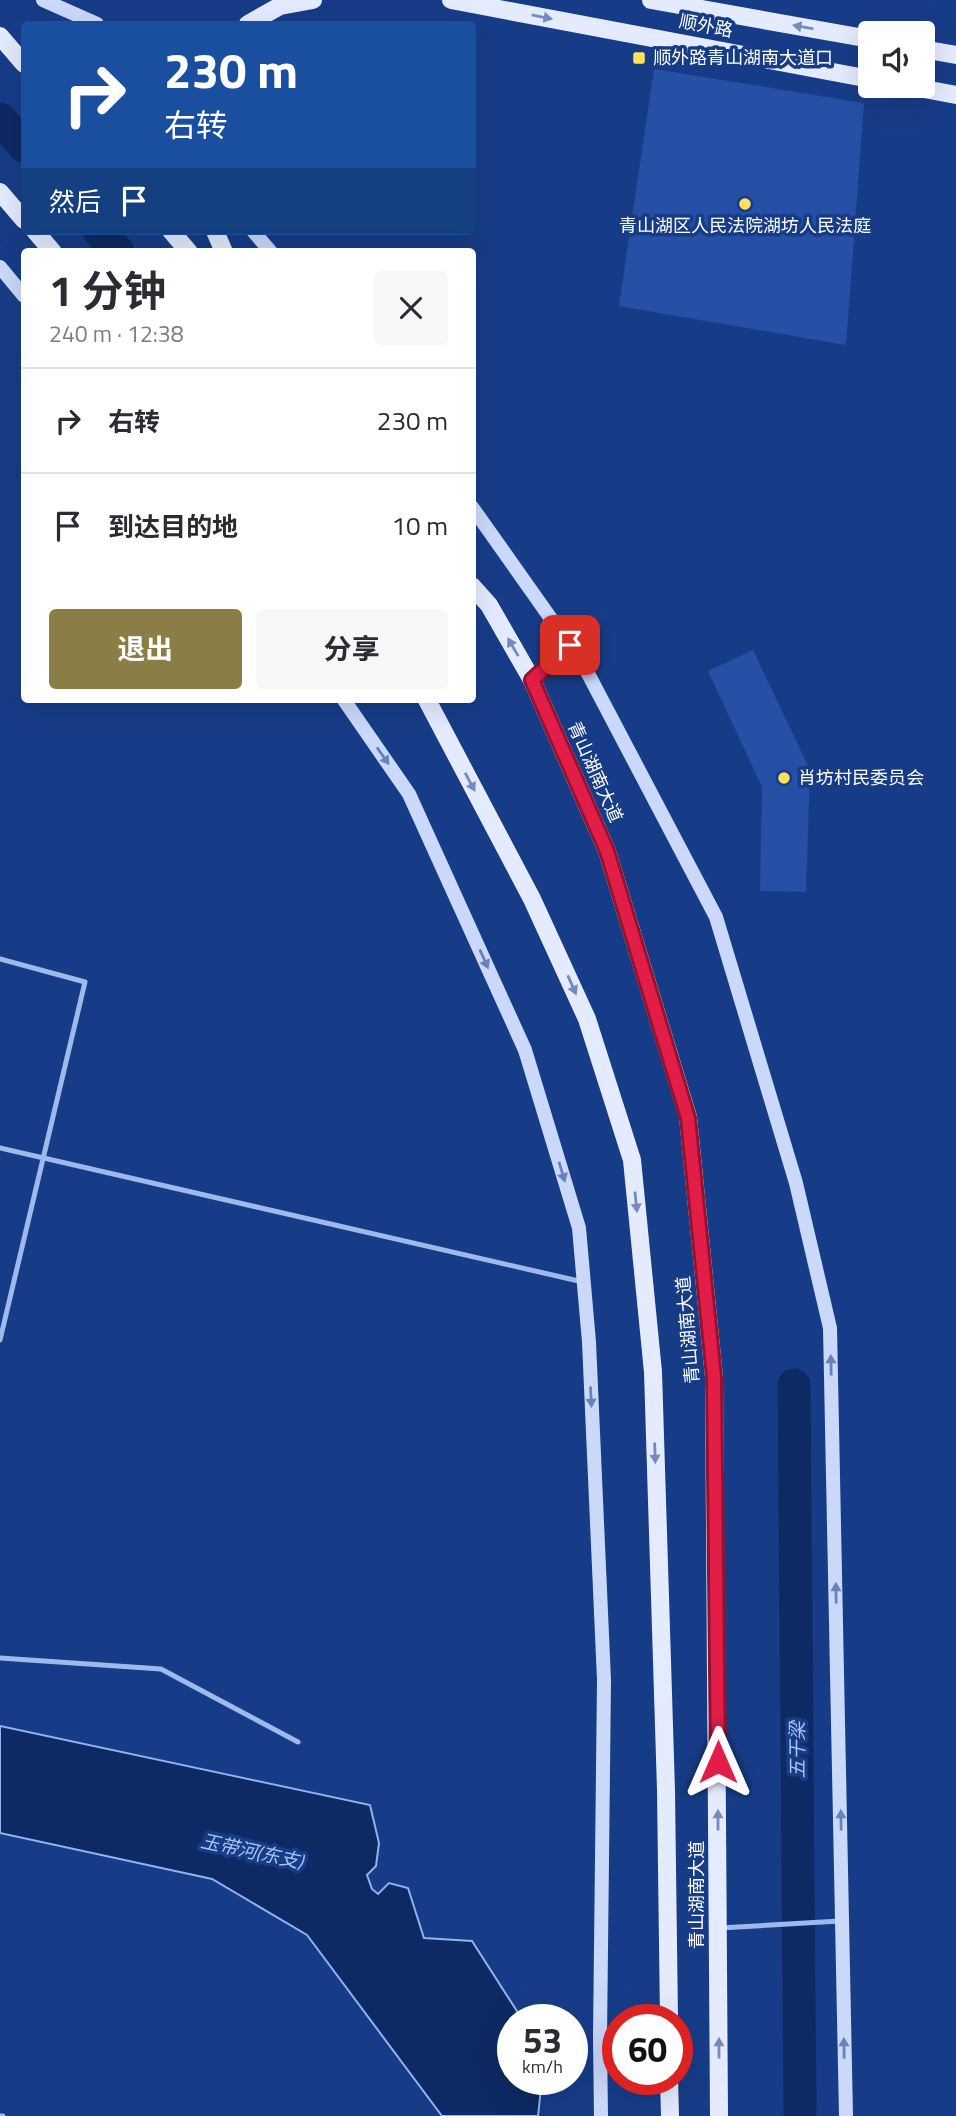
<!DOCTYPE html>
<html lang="zh">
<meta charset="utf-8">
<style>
:root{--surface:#fff;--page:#f7f7f7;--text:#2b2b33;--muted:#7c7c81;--line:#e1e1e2;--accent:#8a7d45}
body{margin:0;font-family:"Titillium Web","Noto Sans SC",sans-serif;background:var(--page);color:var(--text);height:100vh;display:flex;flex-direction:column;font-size:26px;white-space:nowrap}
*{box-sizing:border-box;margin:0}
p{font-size:23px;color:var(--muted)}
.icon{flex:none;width:38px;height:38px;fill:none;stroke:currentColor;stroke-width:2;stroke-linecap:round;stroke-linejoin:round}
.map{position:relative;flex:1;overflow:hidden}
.side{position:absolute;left:21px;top:248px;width:455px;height:455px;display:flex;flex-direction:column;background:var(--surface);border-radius:7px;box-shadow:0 7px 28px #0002}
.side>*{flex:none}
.hud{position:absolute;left:21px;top:21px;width:455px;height:214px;border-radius:7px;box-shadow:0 7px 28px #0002;background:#1a4fa0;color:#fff;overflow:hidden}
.controls{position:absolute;left:858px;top:21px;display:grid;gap:14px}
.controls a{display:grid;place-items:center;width:77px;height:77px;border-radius:7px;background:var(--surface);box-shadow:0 7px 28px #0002;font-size:35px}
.speed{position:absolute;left:497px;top:2004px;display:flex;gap:14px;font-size:35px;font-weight:700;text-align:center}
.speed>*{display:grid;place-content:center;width:91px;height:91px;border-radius:50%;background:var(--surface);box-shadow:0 7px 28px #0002;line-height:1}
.speed small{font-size:18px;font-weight:400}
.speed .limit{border:10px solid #d22;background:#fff;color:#111}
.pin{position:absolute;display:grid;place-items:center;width:60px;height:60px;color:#fff;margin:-30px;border-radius:14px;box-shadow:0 4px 10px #0006}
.me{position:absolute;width:77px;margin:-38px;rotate:0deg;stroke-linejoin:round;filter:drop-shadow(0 0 5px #0008)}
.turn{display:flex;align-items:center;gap:24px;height:147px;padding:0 28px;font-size:32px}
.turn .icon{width:91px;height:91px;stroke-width:2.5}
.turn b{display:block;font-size:49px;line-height:60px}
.then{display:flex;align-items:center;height:66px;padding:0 28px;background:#0003;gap:14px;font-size:26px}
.round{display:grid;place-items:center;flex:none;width:74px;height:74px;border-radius:7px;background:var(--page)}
.head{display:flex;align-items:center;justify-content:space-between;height:119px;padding:0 28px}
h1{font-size:42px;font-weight:700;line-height:52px}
.action{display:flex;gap:14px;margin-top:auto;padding:14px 28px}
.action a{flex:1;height:80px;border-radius:7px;background:var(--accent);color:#fff;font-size:28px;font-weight:700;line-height:80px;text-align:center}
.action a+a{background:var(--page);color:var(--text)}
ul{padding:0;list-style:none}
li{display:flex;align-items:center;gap:21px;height:105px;padding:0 28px;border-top:2px solid var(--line)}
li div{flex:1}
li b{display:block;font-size:26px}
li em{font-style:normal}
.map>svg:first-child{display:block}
.water{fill:#0e2a64;stroke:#8fb2f0;stroke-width:2}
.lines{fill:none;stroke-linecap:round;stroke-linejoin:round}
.canal{stroke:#0e2a64;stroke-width:33}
.building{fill:#2550a6}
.service{stroke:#9db9ee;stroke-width:5}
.minor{stroke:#9db9ee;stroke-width:7}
.secondary{stroke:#cad9fa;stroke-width:14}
.primary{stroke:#e4ebff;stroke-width:18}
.oneway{fill:#738bbd}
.oneway2{fill:#6883bb}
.route-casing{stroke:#92132f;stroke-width:18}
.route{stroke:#e11d48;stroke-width:12}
.poi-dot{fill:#ffe15a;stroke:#173c87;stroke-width:2.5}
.labels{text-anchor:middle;stroke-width:7;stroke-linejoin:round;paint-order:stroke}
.street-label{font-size:18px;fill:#fff;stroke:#173c87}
.poi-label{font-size:18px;fill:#fff;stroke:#173c87;text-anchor:start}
.water-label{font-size:19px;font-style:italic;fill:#a8c3f5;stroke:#173c87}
</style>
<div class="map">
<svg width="956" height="2116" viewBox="0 0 956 2116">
<rect width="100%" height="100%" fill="#173c87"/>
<path class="water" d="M0,1726l370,79 9,38 -3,23 -9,9 5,14 6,5 11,-11 19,5 16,50 48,3 50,78 -9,1v59h29l-4,37h-96l-135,-181 -95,-56 -212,-46z"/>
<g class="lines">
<path class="canal" d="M0,119l24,27
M99,231l19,21
M794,1385l6,731"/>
</g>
<path class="building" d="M654,69l210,34 -18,242 -227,-39z
M753,650l57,120 -4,122 -46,-1 2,-104 -54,-116z"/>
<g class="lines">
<path class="service" d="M0,959l85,23 -85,358
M0,1148l583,134
M0,1658l161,11 137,73
M720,1928l120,-7
M0,2116h3"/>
<path class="minor" d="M532,680l37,-34"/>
<path class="secondary" d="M43,0l54,24
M253,231l18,21
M0,267l24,29
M472,507l111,157 133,253 80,266 34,145 16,788
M344,700l65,94 116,256 54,178 10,114 15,338 -4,358 1,78"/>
<path class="primary" d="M451,0l419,79
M651,0l219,39
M248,24l32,-18 33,-6
M0,36l24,28
M922,49l34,6
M908,86l48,9
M0,192l24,28
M35,231l18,21
M171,231l18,21
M215,231l9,21
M472,586l17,19 43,75 75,171 81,266 26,260 5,739
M427,700l105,199 55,120 45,141 21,212 13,418 3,230
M669,2079l1,37"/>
</g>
<defs><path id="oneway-solid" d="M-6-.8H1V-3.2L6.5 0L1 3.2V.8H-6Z" transform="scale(1.75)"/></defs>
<g class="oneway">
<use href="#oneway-solid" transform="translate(542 17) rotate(11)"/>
<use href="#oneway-solid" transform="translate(803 27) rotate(-170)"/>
<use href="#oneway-solid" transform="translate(513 647) rotate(-120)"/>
<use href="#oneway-solid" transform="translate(470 782) rotate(62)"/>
<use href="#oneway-solid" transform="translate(572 985) rotate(66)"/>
<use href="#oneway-solid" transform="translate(636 1202) rotate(84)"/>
<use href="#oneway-solid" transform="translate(655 1453) rotate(88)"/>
<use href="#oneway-solid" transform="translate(718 1820) rotate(-90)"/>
<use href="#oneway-solid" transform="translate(719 2048) rotate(-90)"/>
</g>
<g class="oneway2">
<use href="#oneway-solid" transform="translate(383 756) rotate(55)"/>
<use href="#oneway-solid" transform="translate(484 959) rotate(66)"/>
<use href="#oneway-solid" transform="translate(562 1172) rotate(73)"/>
<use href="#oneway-solid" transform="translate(831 1365) rotate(-91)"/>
<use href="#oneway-solid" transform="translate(591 1397) rotate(87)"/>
<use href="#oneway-solid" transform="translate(836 1593) rotate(-91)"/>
<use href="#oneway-solid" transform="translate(841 1820) rotate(-91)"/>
<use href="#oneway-solid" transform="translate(844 2048) rotate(-91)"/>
</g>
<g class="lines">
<defs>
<path id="route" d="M570,645l-38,35 75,171 81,267 26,259 4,385"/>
</defs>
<use href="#route" class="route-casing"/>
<use href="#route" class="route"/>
</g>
<g class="poi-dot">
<rect x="632" y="51" width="14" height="14" rx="3.5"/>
<circle cx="745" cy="204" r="7"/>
<circle cx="784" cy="778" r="7"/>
</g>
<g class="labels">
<g class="street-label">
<text transform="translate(706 26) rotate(11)" y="6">顺外路</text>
<text transform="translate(595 772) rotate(66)" y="6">青山湖南大道</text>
<text transform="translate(688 1330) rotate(-95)" y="6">青山湖南大道</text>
<text transform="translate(697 1895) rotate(-90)" y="6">青山湖南大道</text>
</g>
<g class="poi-label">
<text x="653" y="64">顺外路青山湖南大道口</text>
<text x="745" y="232" text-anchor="middle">青山湖区人民法院湖坊人民法庭</text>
<text x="798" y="784">肖坊村民委员会</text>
</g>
<g class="water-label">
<text transform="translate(797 1750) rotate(-90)" y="7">五干梁</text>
<text transform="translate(252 1851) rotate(12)" y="7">玉带河(东支)</text>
</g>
</g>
</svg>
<div class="controls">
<a><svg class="icon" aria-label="sound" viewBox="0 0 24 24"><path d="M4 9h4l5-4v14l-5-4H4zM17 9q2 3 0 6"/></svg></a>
</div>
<div class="speed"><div>53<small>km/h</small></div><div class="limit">60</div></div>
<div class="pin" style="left:570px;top:645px;background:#d93025"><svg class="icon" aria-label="arrive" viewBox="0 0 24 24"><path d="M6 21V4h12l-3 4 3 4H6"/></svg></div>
<svg class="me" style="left:718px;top:1762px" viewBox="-20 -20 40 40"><path d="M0-17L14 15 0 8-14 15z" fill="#e11d48" stroke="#fff" stroke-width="4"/></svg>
<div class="hud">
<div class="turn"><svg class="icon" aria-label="right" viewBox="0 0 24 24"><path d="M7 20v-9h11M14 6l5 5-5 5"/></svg><div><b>230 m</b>右转</div></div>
<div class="then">然后<svg class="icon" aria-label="arrive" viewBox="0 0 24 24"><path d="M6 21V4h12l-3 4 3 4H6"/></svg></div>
</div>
<section class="side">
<div class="head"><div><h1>1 分钟</h1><p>240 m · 12:38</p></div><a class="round"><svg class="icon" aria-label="close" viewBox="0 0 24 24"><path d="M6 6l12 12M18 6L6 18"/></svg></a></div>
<ul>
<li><svg class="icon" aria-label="right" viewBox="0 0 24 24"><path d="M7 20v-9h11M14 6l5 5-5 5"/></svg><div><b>右转</b></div><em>230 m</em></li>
<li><svg class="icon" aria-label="arrive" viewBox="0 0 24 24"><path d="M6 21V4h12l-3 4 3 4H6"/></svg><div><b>到达目的地</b></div><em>10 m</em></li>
</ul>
<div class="action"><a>退出</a><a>分享</a></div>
</section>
</div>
